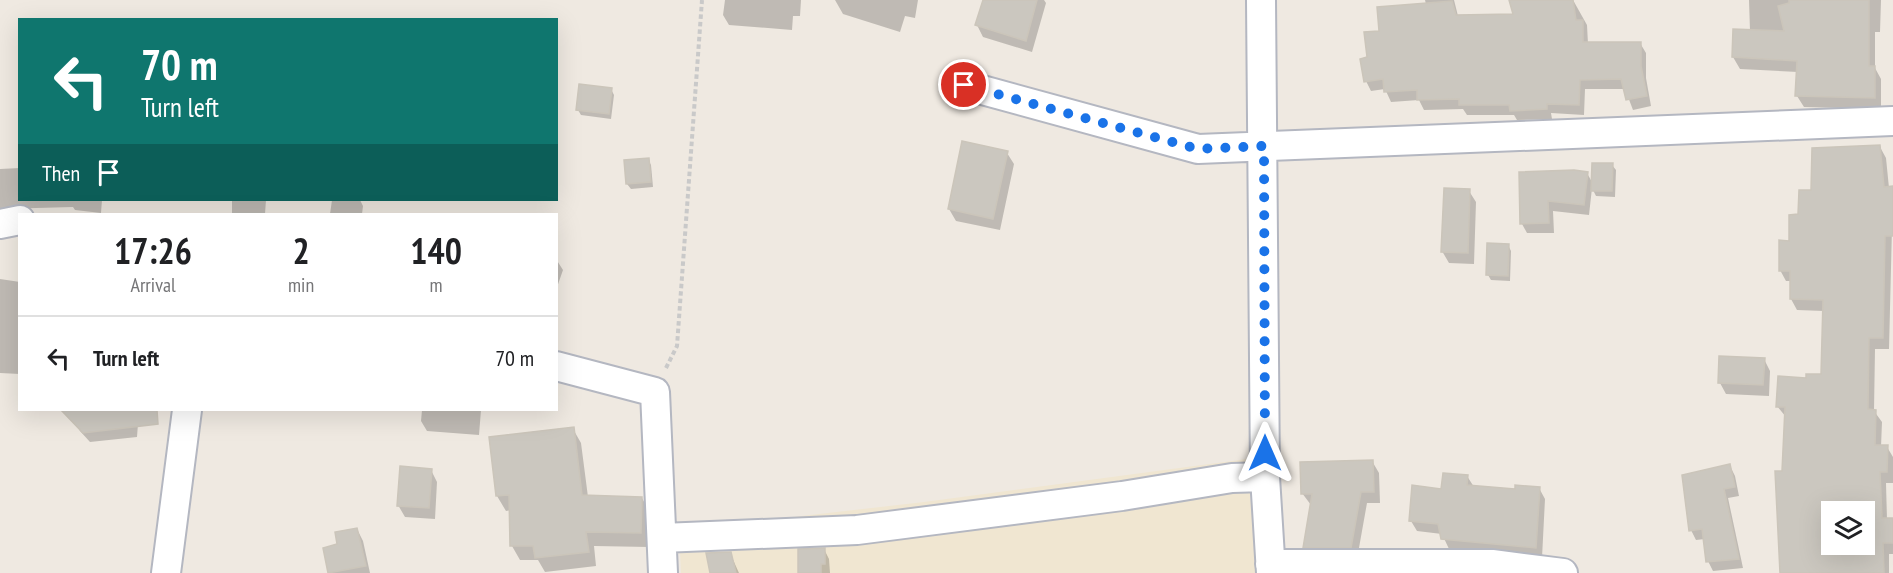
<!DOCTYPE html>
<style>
:root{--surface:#fff;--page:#f6f6f6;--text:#202124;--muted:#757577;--line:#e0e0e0}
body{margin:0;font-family:"PT Sans Narrow",sans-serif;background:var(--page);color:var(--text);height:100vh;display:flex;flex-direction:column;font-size:22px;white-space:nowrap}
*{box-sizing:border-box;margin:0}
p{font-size:20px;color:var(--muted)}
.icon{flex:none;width:33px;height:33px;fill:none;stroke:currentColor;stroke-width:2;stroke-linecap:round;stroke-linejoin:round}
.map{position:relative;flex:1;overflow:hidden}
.details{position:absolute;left:18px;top:213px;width:540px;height:198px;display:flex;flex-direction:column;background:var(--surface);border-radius:0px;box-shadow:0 6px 24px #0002}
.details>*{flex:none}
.top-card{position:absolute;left:18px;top:18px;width:540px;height:183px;border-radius:0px;box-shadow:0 6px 24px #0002;background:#0f766e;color:#fff;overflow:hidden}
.fabs{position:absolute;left:1821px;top:501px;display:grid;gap:12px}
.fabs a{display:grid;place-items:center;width:54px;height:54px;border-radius:0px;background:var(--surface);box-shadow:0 6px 24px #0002;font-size:30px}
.pin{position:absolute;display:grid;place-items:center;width:51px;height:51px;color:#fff;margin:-26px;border:3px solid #fff;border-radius:50%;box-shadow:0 2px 6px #0007}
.me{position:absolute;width:66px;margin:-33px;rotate:0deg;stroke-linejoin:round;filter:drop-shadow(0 0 4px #0008)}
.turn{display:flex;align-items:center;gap:21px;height:126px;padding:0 24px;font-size:27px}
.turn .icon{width:78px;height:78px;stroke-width:2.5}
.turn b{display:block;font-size:42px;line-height:51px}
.then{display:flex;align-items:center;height:57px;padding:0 24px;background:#0003;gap:12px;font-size:22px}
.eta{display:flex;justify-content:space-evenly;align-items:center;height:102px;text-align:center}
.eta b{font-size:36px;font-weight:800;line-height:42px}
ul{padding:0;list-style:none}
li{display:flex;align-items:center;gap:18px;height:84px;padding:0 24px;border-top:2px solid var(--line)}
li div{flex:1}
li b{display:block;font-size:22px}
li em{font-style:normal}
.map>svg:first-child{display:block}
.education{fill:#f0e6d1}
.shadow{fill:#0003;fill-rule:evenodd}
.building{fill:#cbc7bf;stroke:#cbc5ba;stroke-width:1.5;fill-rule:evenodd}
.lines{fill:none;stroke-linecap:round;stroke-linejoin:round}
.minor-casing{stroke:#b4b7c1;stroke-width:32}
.path{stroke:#c9c9c9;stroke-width:4;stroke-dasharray:4.5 3;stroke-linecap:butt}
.minor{stroke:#fff;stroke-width:28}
.route{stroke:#1a73e8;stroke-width:10;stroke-dasharray:0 18}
</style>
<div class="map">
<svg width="1893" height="573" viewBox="0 0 1893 573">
<rect width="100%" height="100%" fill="#efe9e1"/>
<path class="education" d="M1247,459l10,114h-576l-2,-43 245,-28z"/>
<path class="shadow" d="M725,0h76l-1,16h-7l-1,14 -63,-5 -6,-10z
M835,0h83l-3,18 -10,-2 -5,16 -57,-18z
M984,0h60l2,3 -14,49 -49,-15 -6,-12z
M1425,0h29l4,16h56l28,-16h31l14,25 1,19 52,-1 6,10v25l5,28 -18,4 -8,-21h-40l-1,26 -33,-2 1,6 -35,1 -3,-5h-47l-4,-6 -39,1 -5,-10 -28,2 -6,-13 -14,2 -5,-10 2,-22 12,-27 46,-28z
M1749,0h132l-1,32h-5v36l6,11v30l-77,-2 -7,-11 1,-24 -58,-3 -7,-12 17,-26z
M611,89l3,6 -3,24 -30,-4 -3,-5z
M1880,147l6,11 3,30h4l-4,161h-14l-1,62 8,11 -1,25h6l6,10v26h-7l1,37 6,2v32h-4v19h-108l5,-156 -9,-11 31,-26 15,-4 1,-65 -27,-1 -6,-11v-18h-5l-6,-11 19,-54 14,-25zM1832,512h32v32h-32z
M1007,153l7,11 -14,66 -44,-9 -7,-12z
M648,159l3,6 2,22 -22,2 -4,-5z
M1612,165l4,5 -1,27 -19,-1 -4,-8 -3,27 -36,-4 1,22h-27l-5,-9 -2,-51h67l6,11z
M20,168v32h82l-1,13 -26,-3 -2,-3 -73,2v-40z
M1469,191l7,11 -2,62 -25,-1 -7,-12z
M232,200h34l-1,14h-33z
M332,200h28l3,6 -1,8h-32z
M1508,245l3,6 -1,30 -19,-1 -3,-5z
M556,259l7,11 -7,20z
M0,279l20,3v92l-20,-1z
M1764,359l6,12 -1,25 -43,-2 -6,-11z
M68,410h71l-2,27 -47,5 -10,-11z
M422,410h59l-2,25 -52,-4 -6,-10z
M573,429l8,14 7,54 54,1 8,15 -1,34 -55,-1 2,20 -51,6 -7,-12h-18l-8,-14 -1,-36 -5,1 -9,-15 -7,-58z
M1372,461l7,12 1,30h-13l-10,56h-46l-7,-12 7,-42 -9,-12z
M1730,466l5,10 4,20 -11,2 15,70 -30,3 -5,-10 -3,-22 -9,1 -5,-10z
M431,470l6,12 -2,37 -30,-2 -7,-12z
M1467,476l7,11 42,4 23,-3 6,11 -3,59 -93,-9 -7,-15 -25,-3 -6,-10 32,-31z
M357,529l6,12 7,32h-40l-5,-24 14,-4z
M824,549l5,10 1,14h-30z
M730,553l9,20h-27z"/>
<path class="building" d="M983,0h54l-11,41 -51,-16z
M1509,0h64l3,20h7v22h58v24l6,30 -21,4 -5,-21 -41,1 -1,25 -32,-1v5l-37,2 -1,-6h-50v-6l-42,1v-10l-33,2 -1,-13 -19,3 -4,-23 7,-2 -3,-25 15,-1 -2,-24 75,-6 4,14 57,-1z
M1789,0h80v66h6v32l-80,-2 2,-35 -65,-4 1,-28 51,2 -6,-25 11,-3z
M579,84l33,4 -3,26 -33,-4z
M962,141l46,10 -15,68 -45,-10z
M1880,145l4,42 9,-1v50h-8l-2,102h-14l-1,71 8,1 -1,35h13l-1,27h-7l2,46h11v25h-10l1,30h-104l-5,-102h7l3,-64h-9l2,-31 28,2v-4h15l2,-74 -33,-1v-28h-11v-31l10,1v-26l9,-1 1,-24h12l1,-42zM1832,512h32v32h-32z
M649,158l2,24 -25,2 -2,-24z
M1592,163h21l-1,28h-21z
M1574,170l14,2 -4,33 -36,-4 1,22 -29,1 -1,-52z
M1444,188l26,1 -2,64 -27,-1z
M1487,243l22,1 -1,32 -22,-1z
M1719,356l46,2 -2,27 -45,-2z
M61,410h96l1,14 -75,9z
M574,427l8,68 60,2 -1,36 -55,-1 3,20 -54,6 -2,-12h-23l-1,-51 -13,1 -7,-59z
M1373,460l1,32h-13l-10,56h-48l9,-54h-11l-1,-32z
M1730,464l5,23 -11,2 15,70 -33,3 -4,-33 -13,2 -7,-56z
M400,466l32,3 -3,39 -32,-2z
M1443,473l25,2 -1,10 48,4v-4l25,2 -4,61 -95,-9 -3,-15 -29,-3 3,-36 29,4z
M357,528l9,38 -38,7 -5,-25 14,-4 -2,-12z
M825,548v16h-4v9h-23v-24z
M731,552l5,21h-26l-4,-20z"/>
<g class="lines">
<defs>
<path id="minor" d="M1261,0l4,477 6,96
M964,85l234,64 695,-28
M0,224l20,-4
M556,366l99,26 8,181
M662,538l195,-8 265,-34 110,-18 33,-1
M1270,564h222l71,9
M166,573l21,-163"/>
</defs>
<use href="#minor" class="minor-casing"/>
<path class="path" d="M666,368l11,-22 25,-346"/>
<use href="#minor" class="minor"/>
</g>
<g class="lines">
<path class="route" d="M964,85l234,64 66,-3 1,307"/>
</g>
</svg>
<div class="fabs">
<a><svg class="icon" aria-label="layers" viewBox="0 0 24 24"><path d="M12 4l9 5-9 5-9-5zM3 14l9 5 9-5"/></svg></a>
</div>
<div class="pin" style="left:964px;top:85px;background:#d93025"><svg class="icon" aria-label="arrive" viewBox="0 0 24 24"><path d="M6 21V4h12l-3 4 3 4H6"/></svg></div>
<svg class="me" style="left:1265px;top:453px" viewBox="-20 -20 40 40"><path d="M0-17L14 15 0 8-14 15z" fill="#1a73e8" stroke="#fff" stroke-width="4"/></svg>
<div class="top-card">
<div class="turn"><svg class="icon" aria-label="left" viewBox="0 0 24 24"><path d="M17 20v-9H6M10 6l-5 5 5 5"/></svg><div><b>70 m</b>Turn left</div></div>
<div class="then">Then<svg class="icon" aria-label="arrive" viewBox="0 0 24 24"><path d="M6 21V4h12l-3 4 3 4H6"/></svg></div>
</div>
<section class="details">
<div class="eta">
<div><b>17:26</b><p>Arrival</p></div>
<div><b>2</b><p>min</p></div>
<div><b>140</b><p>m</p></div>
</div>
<ul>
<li><svg class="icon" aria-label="left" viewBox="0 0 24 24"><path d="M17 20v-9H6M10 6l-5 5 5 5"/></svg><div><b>Turn left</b></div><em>70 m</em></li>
</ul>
</section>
</div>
